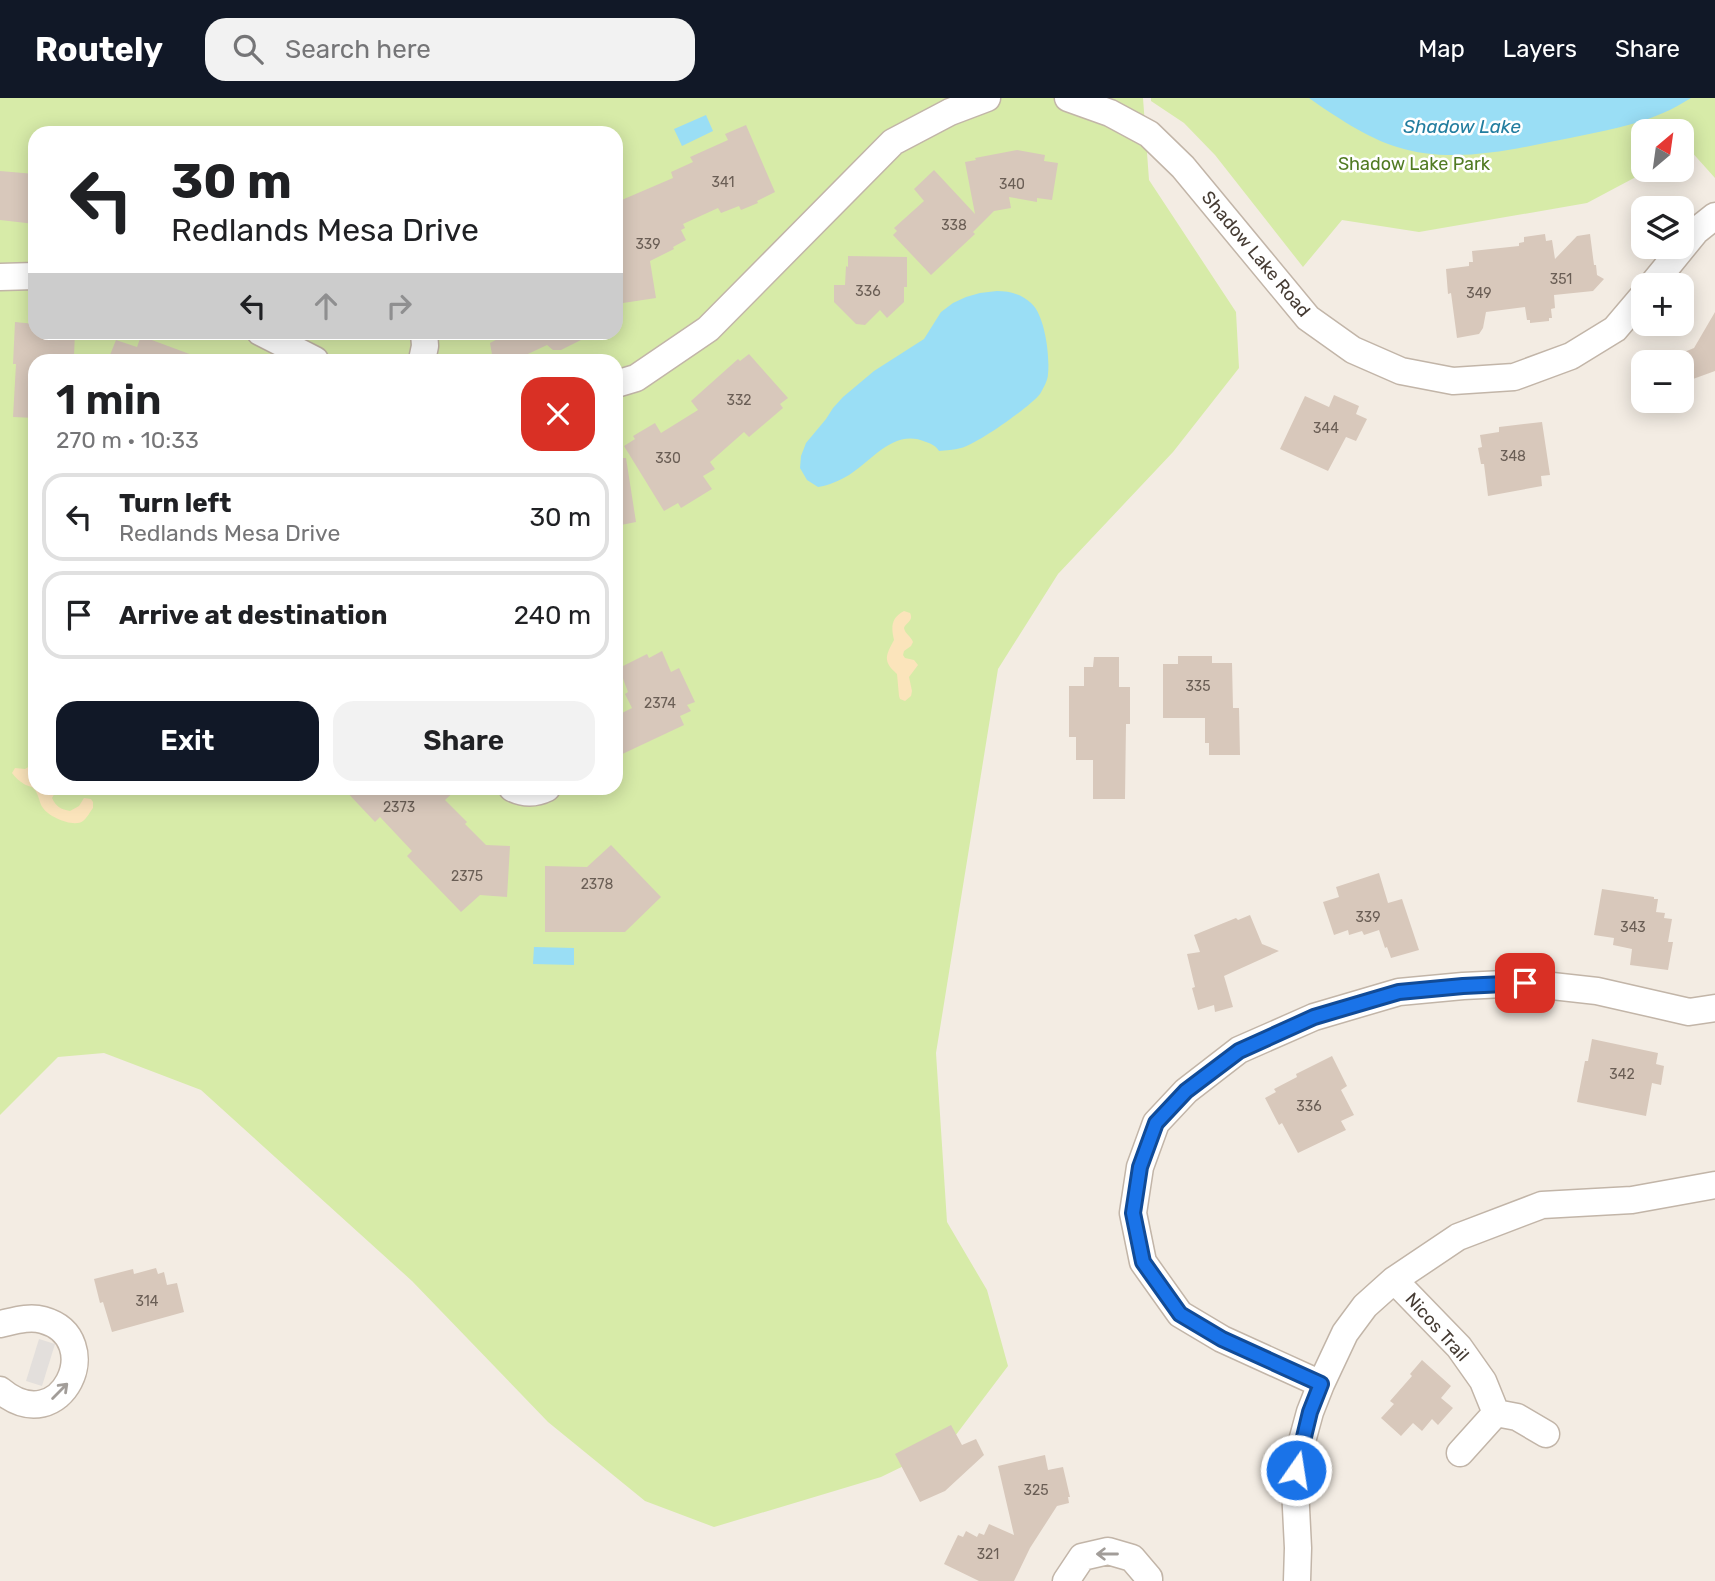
<!DOCTYPE html>
<meta charset="utf-8">
<style>
:root{--surface:#fff;--page:#f2f2f2;--text:#202124;--muted:#757577;--line:#e0e0e0;--accent:#111827}
body{margin:0;font-family:Rubik,sans-serif;background:var(--page);color:var(--text);height:100vh;display:flex;flex-direction:column;font-size:26px;white-space:nowrap}
*{box-sizing:border-box;margin:0}
p{font-size:23px;color:var(--muted)}
.icon{flex:none;width:38px;height:38px;fill:none;stroke:currentColor;stroke-width:2;stroke-linecap:round;stroke-linejoin:round}
.map{position:relative;flex:1;overflow:hidden}
.side{position:absolute;left:28px;top:256px;width:595px;height:441px;display:flex;flex-direction:column;background:var(--surface);border-radius:21px;box-shadow:0 4px 18px #0003}
.side>*{flex:none}
.top-card{position:absolute;left:28px;top:28px;width:595px;height:214px;border-radius:21px;box-shadow:0 4px 18px #0003;background:#fff;color:var(--text);overflow:hidden}
.needle{width:46px;rotate:29deg}
.fabs{position:absolute;left:1631px;top:21px;display:grid;gap:14px}
.fabs a{display:grid;place-items:center;width:63px;height:63px;border-radius:14px;background:var(--surface);box-shadow:0 4px 18px #0003;font-size:35px}
.pin{position:absolute;display:grid;place-items:center;width:60px;height:60px;color:#fff;margin:-30px;border-radius:14px;box-shadow:0 4px 10px #0006}
.me{position:absolute;width:77px;margin:-38px;rotate:13deg;stroke-linejoin:round;filter:drop-shadow(0 0 5px #0008)}
.turn{display:flex;align-items:center;gap:24px;height:147px;padding:0 28px;font-size:32px}
.turn .icon{width:91px;height:91px;stroke-width:2.5}
.turn b{display:block;font-size:49px;line-height:60px}
.lanes{display:flex;align-items:center;height:66px;padding:0 28px;background:#0003;justify-content:center;gap:35px;direction:ltr}
.lanes .off{opacity:.35}
.round{display:grid;place-items:center;flex:none;width:74px;height:74px;border-radius:21px;background:var(--page)}
.overview{display:flex;align-items:center;justify-content:space-between;height:119px;padding:0 28px}
h1{font-size:42px;font-weight:600;line-height:52px}
.cta{display:flex;gap:14px;margin-top:auto;padding:14px 28px}
.cta a{flex:1;height:80px;border-radius:21px;background:var(--accent);color:#fff;font-size:28px;font-weight:600;line-height:80px;text-align:center}
.cta a+a{background:var(--page);color:var(--text)}
ul{padding:0;list-style:none}
li{display:flex;align-items:center;gap:21px;height:88px;margin:0 14px 10px;padding:0 14px;border:4px solid var(--line);border-radius:21px}
li div{flex:1}
li b{display:block;font-size:26px}
li em{font-style:normal}
header{display:flex;align-items:center;gap:42px;box-sizing:border-box;height:98px;padding:0 35px;background:var(--accent);color:#fff}
header strong{font-size:33px}
nav{display:flex;gap:38px;margin-inline-start:auto;font-size:24px}
.search{width:490px;height:63px;background:var(--page);display:flex;align-items:center;gap:18px;box-sizing:border-box;padding:0 24px;border-radius:21px;color:var(--muted);font-size:26px}
.map>svg:first-child{display:block}
.green{fill:#d7eba8;fill-rule:evenodd}
.sand{fill:#fbe4bb}
.parking{fill:#e3dfdc}
.water{fill:#9adef5}
.building{fill:#d8c8bb}
.lines{fill:none;stroke-linecap:round;stroke-linejoin:round}
.minor-casing{stroke:#c2b5a8;stroke-width:29}
.minor{stroke:#fff;stroke-width:26}
.oneway{stroke:#a29d99}
.route-casing{stroke:#114b97;stroke-width:18}
.route{stroke:#1a73e8;stroke-width:12}
.labels{text-anchor:middle;stroke-width:5;stroke-linejoin:round;paint-order:stroke}
.number-label{font-size:14px;fill:#6a5e55}
.park-label{font-size:18px;fill:#517b23;stroke:#fff}
.street-label{font-size:18px;fill:#453b33;stroke:#fff}
.water-label{font-size:19px;font-style:italic;fill:#227d9f;stroke:#fff}
</style>
<header>
<strong>Routely</strong>
<div class="search"><svg class="icon" aria-label="search" viewBox="0 0 24 24"><circle cx="10" cy="10" r="6"/><path d="M15 15l6 6"/></svg>Search here</div>
<nav><a>Map</a><a>Layers</a><a>Share</a></nav>
</header>
<div class="map">
<svg width="1715" height="1483" viewBox="0 0 1715 1483">
<rect width="100%" height="100%" fill="#f3ece3"/>
<path class="green" d="M0,0h1143l6,82 87,132 3,56 -66,84 -115,122 -60,95 -62,384 11,169 40,68 21,76 -59,78 -68,33 -167,50 -69,-26 -97,-79 -136,-141 -211,-191 -97,-37 -46,4 -58,58zM35,35h581v199h-581zM35,262h581v428h-581z
M1151,0h564v80l-26,-29 -7,3v-21h-39v39h6l-62,33 -168,29 -77,-12 -39,47 -88,-112 -31,-32 -33,-22z"/>
<path class="sand" d="M904,513l6,2c4,8 -4,9 -6,15 1,6 7,8 9,14l-2,4 -7,5 -1,4 2,3 9,2 4,5 -9,12 3,14 -1,5 -6,5 -5,-2 -1,-3 -2,-22c-15,-13 -11,-19 -3,-34 -3,-13 -3,-22 10,-29z
M35,665v25h27l-6,3 -4,7c4,9 9,11 18,13l9,-5 5,-8 7,1 2,3v6c-3,4 -6,10 -10,13 -9,7 -34,-4 -40,-13 -4,-5 -4,-14 -9,-19 -2,-3 -7,-3 -10,-5 -5,-3 -9,-7 -12,-11l3,-5 10,1z"/>
<path class="parking" d="M39,1241l16,5 -13,42 -16,-5z"/>
<path class="water" d="M1309,0h382c-9,5 -18,11 -28,15 -29,13 -61,18 -93,25 -56,11 -116,27 -173,9 -28,-8 -64,-32 -88,-49z
M706,17l7,16 -31,15 -8,-17z
M997,193c12,0 25,3 34,12 14,12 19,53 17,71 0,6 -5,15 -8,20 -9,12 -64,51 -79,54 -7,2 -15,2 -22,3 -3,-5 -7,-7 -13,-9 -32,-14 -53,18 -77,33 -11,6 -19,10 -31,12l-11,-7 -7,-12 1,-12 5,-13 20,-24 7,-11 10,-11 31,-26 50,-32 17,-27 12,-9 13,-6 14,-4z
M534,849l40,1v17l-41,-1z"/>
<path class="building" d="M746,27l29,67 -18,9 1,2 -17,7 -2,-4 -18,7 -3,-5 -35,16 2,4 -4,2 5,10 -13,7 1,2 -24,12 6,37 -33,5 -7,-35v-51l5,-3 -4,-12 56,-24 -2,-6 22,-10 -3,-5 38,-17 -3,-6z
M1017,52l28,5 -1,6 14,2 -6,37 -15,-2v4l-28,-5 2,11 -17,3 -21,21 2,2 -44,41 -38,-40 4,-4 -3,-3 30,-27 -10,-12 20,-19 41,44 -10,-52 11,-2 -1,-2z
M0,73l35,3v50l-35,-4z
M1545,136l1,7 6,-1 3,19 22,-23 13,-2 4,31h2l1,10 7,4 -11,12 -39,4 1,13 -4,1 1,9h-3v3l-19,2v-3h-3l-2,-13 -39,5 -3,16 -4,6 -22,4 -6,-45 -3,1 -2,-25 23,-3v-4h4l-1,-11 47,-5v-3l5,-1v-5z
M848,158l59,1v30h-3v15l-17,16 -7,-8 -15,15 -9,-1 -22,-22v-17h11l1,-19 2,1z
M1715,214v59l-33,12v-30l12,-5z
M15,224l20,2v8h40l-1,24h-5v4h-34v58l-22,-1 3,-53h-3z
M511,234h86l-36,18h-8l-6,-5 -32,15h-22l-3,-17z
M141,238l62,23v1h-95l8,-20 21,7z
M749,256l39,44 -8,6 3,4 -34,29 -5,-5 -34,30 5,7 -12,7 9,13 -31,19 -3,-5 -14,8 -40,-65 11,-7 -2,-3 22,-13 6,10 37,-23 -7,-9 47,-42 2,2z
M1334,297l25,11 -3,8 11,5 -11,22 -10,-4 -18,34 -48,-22 25,-53 24,11z
M1542,324l8,53 -9,1 1,10 -54,10 -4,-32h-3l-3,-16 4,-1 -2,-12 19,-3v-5z
M616,360h10l10,64 -20,4z
M662,553l9,21 8,-4 16,34 -8,3 4,6 -11,5 4,9 -68,32v-41l16,-8 -7,-14 3,-2 -9,-24 28,-14 2,4z
M1178,558h34v7h20l1,45h6l1,47h-31v-12h-4v-25h-42v-54h15z
M1094,559h25v30h11v37h-4l-1,75h-32v-39h-17v-23h-7v-51h15v-19h9z
M343,690h115l-13,12 22,22 -2,2 21,21 24,1 -3,51 -27,-2 -19,17 -54,-56 5,-5 -32,-34 -5,5z
M611,747l50,52 -36,35h-80v-66l42,1z
M1379,775l9,30 14,-4 17,51 -28,8 -4,-11 -2,1 -6,-18 -15,5 -2,-4 -13,4 -1,-5 -14,5 -11,-33 16,-5 -3,-10z
M1602,791l52,8v2h4l-2,13 9,1 -1,5 8,1 -4,23h5l-5,28 -38,-5 2,-16 -19,-4 1,-7 -20,-3z
M1250,817l12,29 17,7 -55,25 9,31 -18,5 -1,-7 -16,5 -6,-22 3,-1 -8,-33 13,-2 -6,-17 42,-17 2,2z
M1592,941l66,14 -2,11 8,2 -3,19 -9,-2 -6,33 -69,-14 8,-41h3z
M1332,958l15,30 -6,4 13,25 -13,6 5,9 -48,23 -16,-30 -3,2 -14,-27 11,-6 -2,-3 23,-12 -1,-3z
M156,1170l2,6 6,-2 3,13 10,-2 7,29 -72,20 -9,-30 -3,1 -6,-24 39,-10 1,5z
M1422,1262l29,26 -10,12 12,10 -15,17 -6,-6 -10,12 -9,-8 -12,13 -20,-18 13,-14 -4,-3 22,-25 -2,-2z
M951,1327l11,20 14,-6 8,16 -39,36 -25,11 -25,-48z
M1045,1357l3,15 15,-3 7,30h-2l1,6 -12,3 -27,42 -16,33h-35l-35,-17 14,-29 5,2 3,-6 11,6 2,-4 5,2 5,-11 25,11 -16,-69z"/>
<g class="lines">
<defs>
<path id="minor" d="M1068,0l42,15 39,21 34,33 125,151 45,32 48,21 52,10 61,-4 57,-21 44,-27 28,-33
M0,179l35,-1
M1652,187l44,-54 19,-15
M260,234l55,28
M422,262l3,-14 -1,-14
M616,286l20,-6 72,-49 185,-187 57,-30 37,-14
M512,690c12,6 23,6 35,0
M1394,1182l65,67 24,34 13,32 21,4 29,17
M0,1226c14,-3 29,-8 43,-4 65,18 19,122 -43,70
M1321,1286l-99,-45 -42,-25 -37,-52 -10,-49 7,-46 16,-44 30,-32 53,-41 75,-33 85,-25 64,-6 62,-3 72,8 92,21 26,-4
M1460,1355l36,-40
M1066,1483l16,-24 26,-6 24,7 17,20v3
M1297,1483l1,-33 -3,-60 1,-18 5,-25 9,-33 11,-28 24,-51 20,-27 29,-26 64,-43 84,-32 90,-5 83,-15"/>
</defs>
<use href="#minor" class="minor-casing"/>
<use href="#minor" class="minor"/>
</g>
<defs><path id="oneway-shaft" d="M-6 0H5M1.5-3L5.5 0L1.5 3" fill="none" stroke-width="1.6" stroke-linecap="round" stroke-linejoin="round" transform="scale(1.75)"/></defs>
<g class="oneway">
<use href="#oneway-shaft" transform="translate(60 1293) rotate(-45)"/>
<use href="#oneway-shaft" transform="translate(1107 1456) rotate(-180)"/>
</g>
<g class="lines">
<defs>
<path id="route" d="M1296,1372l14,-58 11,-28 -99,-45 -42,-25 -37,-52 -10,-49 7,-46 16,-44 30,-32 53,-40 75,-34 85,-25 64,-6 62,-3"/>
</defs>
<use href="#route" class="route-casing"/>
<use href="#route" class="route"/>
</g>
<g class="labels">
<g class="number-label">
<text x="723" y="89">341</text>
<text x="1012" y="91">340</text>
<text x="954" y="132">338</text>
<text x="648" y="151">339</text>
<text x="1561" y="186">351</text>
<text x="868" y="198">336</text>
<text x="1479" y="200">349</text>
<text x="739" y="307">332</text>
<text x="1326" y="335">344</text>
<text x="1513" y="363">348</text>
<text x="668" y="365">330</text>
<text x="1198" y="593">335</text>
<text x="660" y="610">2374</text>
<text x="399" y="714">2373</text>
<text x="467" y="783">2375</text>
<text x="597" y="791">2378</text>
<text x="1368" y="824">339</text>
<text x="1633" y="834">343</text>
<text x="1622" y="981">342</text>
<text x="1309" y="1013">336</text>
<text x="147" y="1208">314</text>
<text x="1036" y="1397">325</text>
<text x="988" y="1461">321</text>
</g>
<g class="park-label">
<text x="1414" y="72">Shadow Lake Park</text>
</g>
<g class="street-label">
<text transform="translate(1256 156) rotate(50)" y="6">Shadow Lake Road</text>
<text transform="translate(1437 1229) rotate(48)" y="6">Nicos Trail</text>
</g>
<g class="water-label">
<text x="1462" y="35">Shadow Lake</text>
</g>
</g>
</svg>
<div class="fabs">
<a><svg class="needle" viewBox="-14 -14 28 28"><path d="M0-13l5 13h-10z" fill="#e53935"/><path d="M0 13l5-13h-10z" fill="#757577"/></svg></a>
<a><svg class="icon" aria-label="layers" viewBox="0 0 24 24"><path d="M12 4l9 5-9 5-9-5zM3 14l9 5 9-5"/></svg></a>
<a>+</a>
<a>−</a>
</div>
<div class="pin" style="left:1525px;top:885px;background:#d93025"><svg class="icon" aria-label="arrive" viewBox="0 0 24 24"><path d="M6 21V4h12l-3 4 3 4H6"/></svg></div>
<svg class="me" style="left:1296px;top:1372px" viewBox="-20 -20 40 40"><circle r="17" fill="#1a73e8" stroke="#fff" stroke-width="3"/><path d="M0-11L8 9 0 5-8 9z" fill="#fff"/></svg>
<div class="top-card">
<div class="turn"><svg class="icon" aria-label="left" viewBox="0 0 24 24"><path d="M17 20v-9H6M10 6l-5 5 5 5"/></svg><div><b>30 m</b>Redlands Mesa Drive</div></div>
<div class="lanes"><svg class="icon" aria-label="left" viewBox="0 0 24 24"><path d="M17 20v-9H6M10 6l-5 5 5 5"/></svg><svg class="icon off" aria-label="ahead" viewBox="0 0 24 24"><path d="M12 20V5M6 11l6-6 6 6"/></svg><svg class="icon off" aria-label="right" viewBox="0 0 24 24"><path d="M7 20v-9h11M14 6l5 5-5 5"/></svg></div>
</div>
<section class="side">
<div class="overview"><div><h1>1 min</h1><p>270 m · 10:33</p></div><a class="round" style="background:#d93025;color:#fff"><svg class="icon" aria-label="close" viewBox="0 0 24 24"><path d="M6 6l12 12M18 6L6 18"/></svg></a></div>
<ul>
<li><svg class="icon" aria-label="left" viewBox="0 0 24 24"><path d="M17 20v-9H6M10 6l-5 5 5 5"/></svg><div><b>Turn left</b><p>Redlands Mesa Drive</p></div><em>30 m</em></li>
<li><svg class="icon" aria-label="arrive" viewBox="0 0 24 24"><path d="M6 21V4h12l-3 4 3 4H6"/></svg><div><b>Arrive at destination</b></div><em>240 m</em></li>
</ul>
<div class="cta"><a>Exit</a><a>Share</a></div>
</section>
</div>
